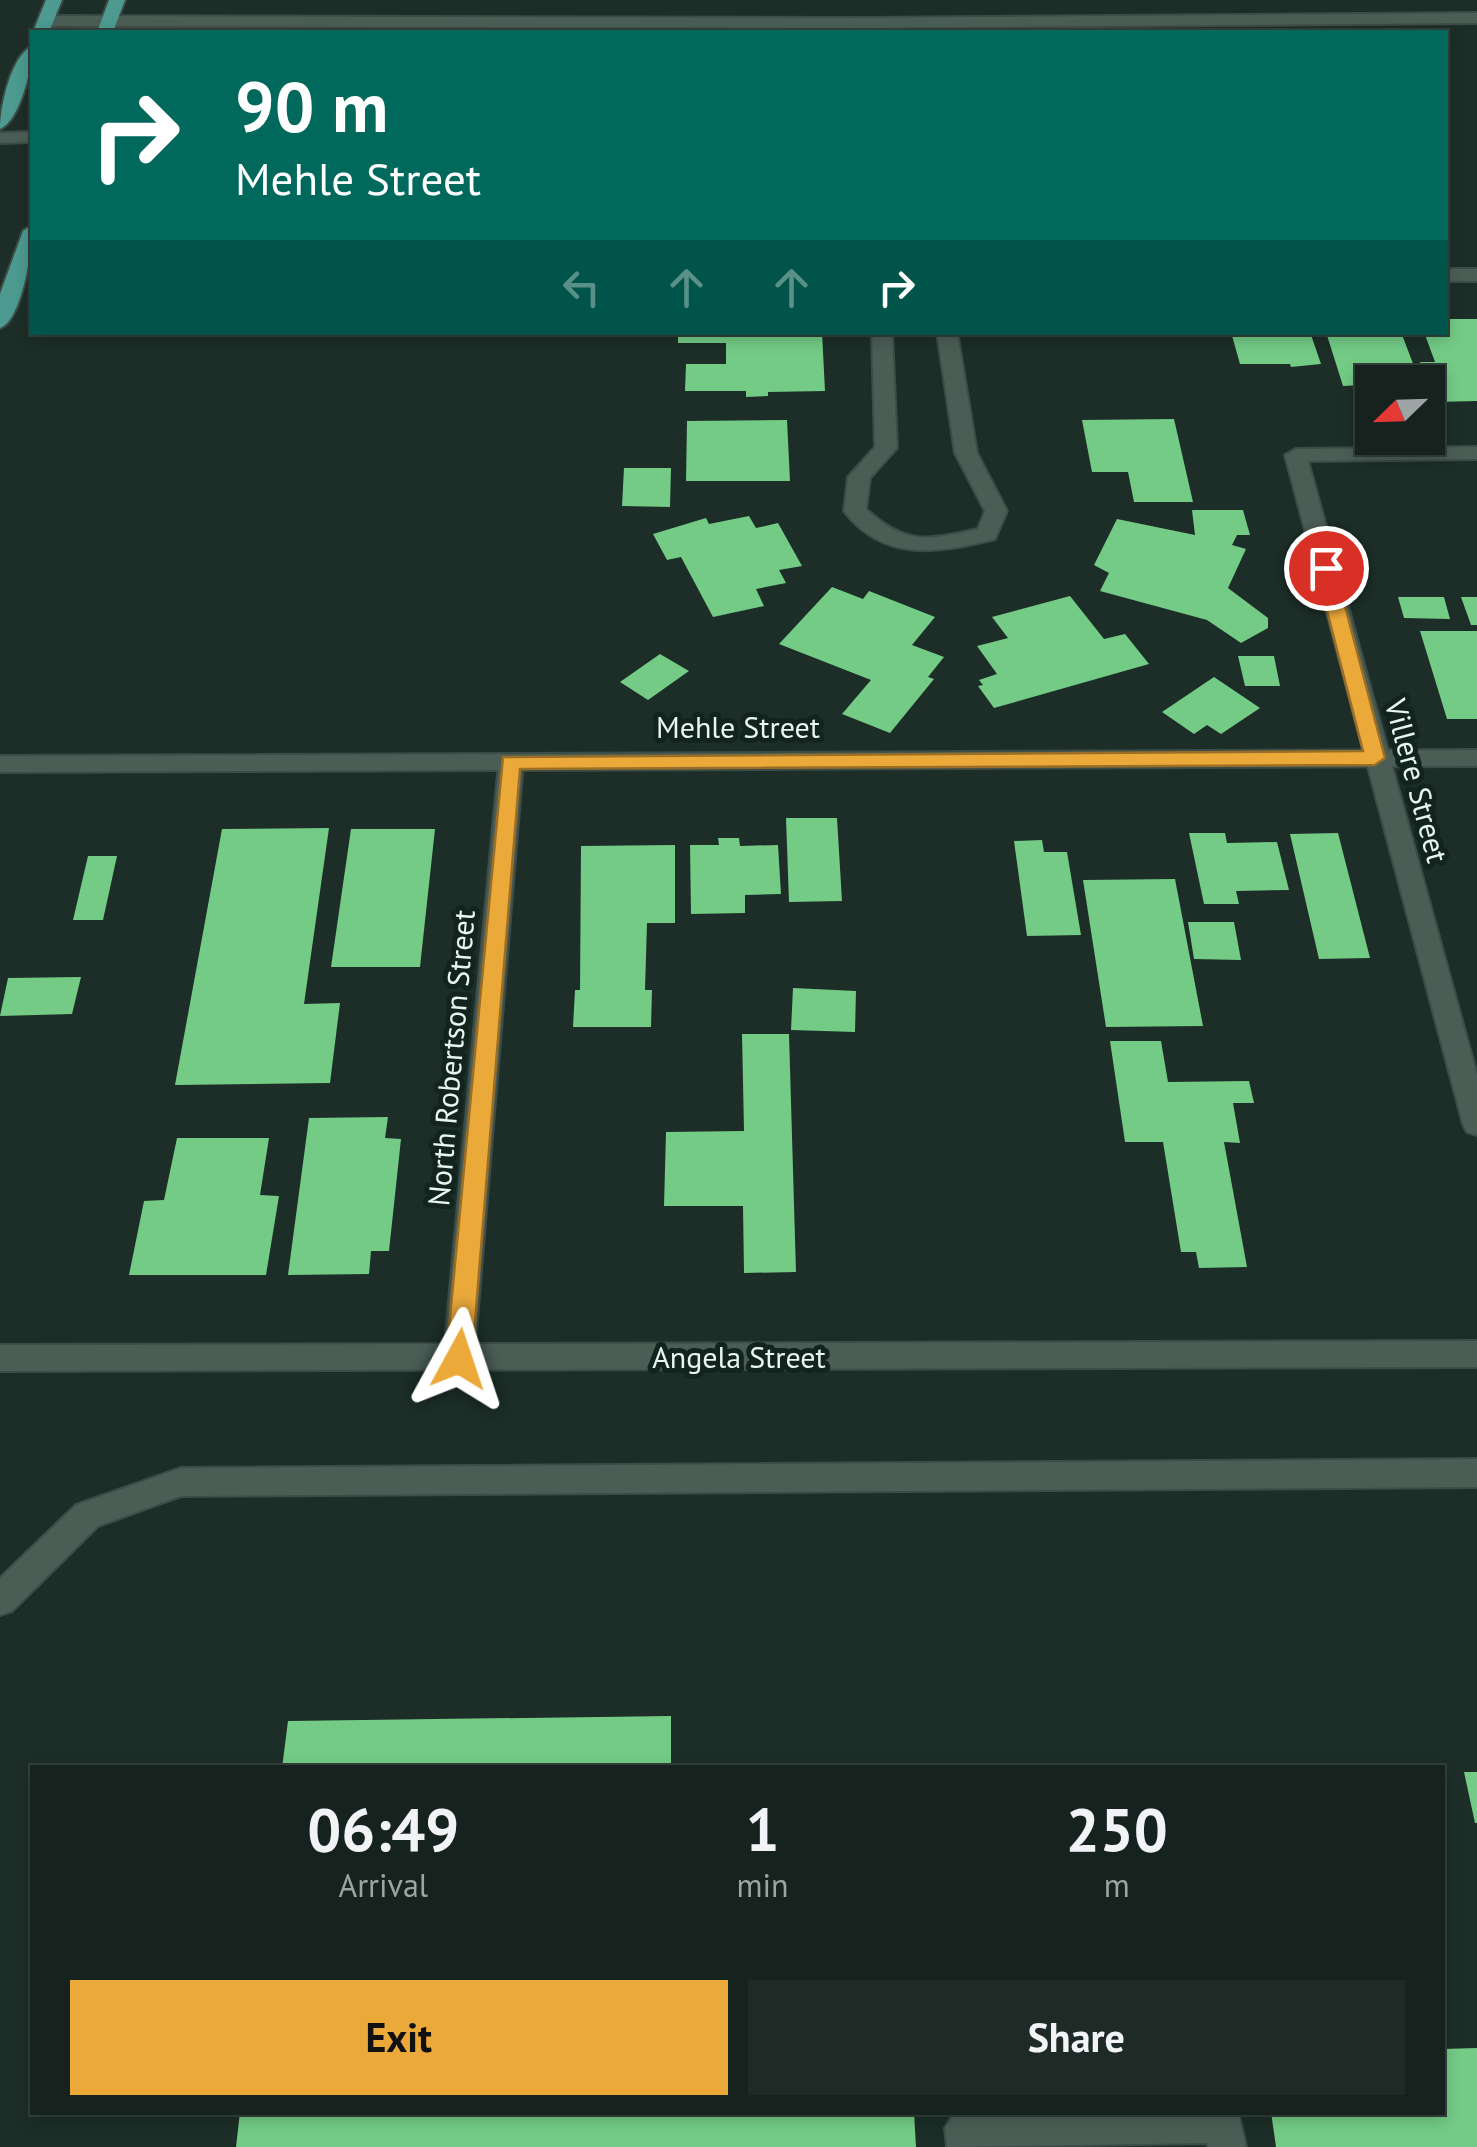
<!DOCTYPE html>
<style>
:root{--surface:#15221d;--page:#1e2a26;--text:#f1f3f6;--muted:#9da4a4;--line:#343f3b;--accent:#eba93a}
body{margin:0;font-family:"PT Sans",sans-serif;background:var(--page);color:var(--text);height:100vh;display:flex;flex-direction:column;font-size:38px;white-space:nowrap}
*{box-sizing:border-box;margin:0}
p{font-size:32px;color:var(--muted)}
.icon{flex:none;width:55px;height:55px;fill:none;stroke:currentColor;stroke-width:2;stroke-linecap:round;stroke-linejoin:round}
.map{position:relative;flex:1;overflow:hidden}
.side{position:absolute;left:30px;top:1765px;width:1415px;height:350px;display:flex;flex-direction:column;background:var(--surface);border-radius:0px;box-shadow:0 5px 15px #0003,0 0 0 2px var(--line)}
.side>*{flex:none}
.guide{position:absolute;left:30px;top:30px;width:1418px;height:305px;border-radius:0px;box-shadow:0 5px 15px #0003,0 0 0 2px var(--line);background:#00695c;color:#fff;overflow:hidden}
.needle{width:65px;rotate:247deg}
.tools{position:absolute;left:1355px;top:365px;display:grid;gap:20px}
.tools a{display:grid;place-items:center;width:90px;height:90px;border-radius:0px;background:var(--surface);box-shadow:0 5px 15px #0003,0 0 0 2px var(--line);font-size:50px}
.pin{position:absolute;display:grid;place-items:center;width:85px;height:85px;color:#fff;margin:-42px;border:5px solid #fff;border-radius:50%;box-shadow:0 2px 10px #0007}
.me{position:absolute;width:110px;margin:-55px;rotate:5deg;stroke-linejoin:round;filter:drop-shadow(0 0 8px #0008)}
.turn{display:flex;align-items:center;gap:35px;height:210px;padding:0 40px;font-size:45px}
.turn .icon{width:130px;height:130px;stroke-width:2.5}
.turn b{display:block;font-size:70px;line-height:85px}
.lanes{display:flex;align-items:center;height:95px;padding:0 40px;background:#0003;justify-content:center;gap:50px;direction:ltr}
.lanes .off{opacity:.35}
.eta{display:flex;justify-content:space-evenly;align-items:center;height:170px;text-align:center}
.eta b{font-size:60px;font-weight:700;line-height:70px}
.button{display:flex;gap:20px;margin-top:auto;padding:20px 40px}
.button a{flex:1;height:115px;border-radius:0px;background:var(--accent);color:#111;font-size:40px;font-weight:700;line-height:115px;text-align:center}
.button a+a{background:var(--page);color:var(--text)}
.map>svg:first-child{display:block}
.building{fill:#73cb86}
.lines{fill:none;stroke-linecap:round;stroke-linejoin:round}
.service-casing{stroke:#3c4c46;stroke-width:4}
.minor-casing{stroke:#3c4c46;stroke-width:4}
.tertiary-casing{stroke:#3c4c46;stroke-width:4}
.primary-casing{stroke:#3c4c46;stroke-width:4}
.service{fill:#4b5e56;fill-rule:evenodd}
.minor{fill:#4b5e56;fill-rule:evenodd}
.tertiary{fill:#4b5e56;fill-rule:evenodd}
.primary{fill:#4c9a90;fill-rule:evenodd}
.route{fill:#eba93a;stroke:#996e26;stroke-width:2.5}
.labels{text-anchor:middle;stroke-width:10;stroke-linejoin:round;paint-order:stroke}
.street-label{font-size:30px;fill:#e9f5f0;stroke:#12241d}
</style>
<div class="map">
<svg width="1477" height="2147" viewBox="0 0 1477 2147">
<rect width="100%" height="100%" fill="#1c2e27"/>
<path class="building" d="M1445,319h32v82l-43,1 -14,-40h15l-11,-30h21z
M678,332h144l3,59 -57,1v4l-22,1v-6h-61l1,-27h40v-21h-48z
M1231,332h79l11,32 -30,3 -1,-3h-50z
M1326,332h75l19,50 -77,4z
M1428,403h8l11,31h-19z
M1174,419l19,83h-59l-6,-30h-36l-10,-52z
M787,420l3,61h-104l1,-60z
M624,468h47l-1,39 -48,-1z
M1192,510h51l7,25h-13l-5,10 14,4 -18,39 40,30v10l-27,15 -34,-23 -107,-29 9,-18 -15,-8 23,-46 78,16z
M749,516l7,12 22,-5 24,43 -23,4 7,13 -30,6 8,17 -51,11 -32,-60 -14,3 -14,-26 53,-16 3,6z
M832,587l31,12 6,-8 66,26 -23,28 32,12 -16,20 6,2 -44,54 -48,-19 29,-34 -92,-36z
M1070,596l34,43 21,-5 24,30 -155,44 -16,-22 5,-1 -4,-5 18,-6 -20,-28 31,-8 -16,-21z
M1398,597h46l6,22 -46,-1z
M1461,597h16v28h-6z
M1420,631h57v88h-30z
M660,654l29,17 -41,29 -28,-18z
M1238,656h36l6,30h-35z
M1214,677l46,31 -39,26 -14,-9 -13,9 -32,-22z
M786,818h51l5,83 -53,1z
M329,828l-25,176 36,-1 -10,80 -155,2 47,-256z
M351,829h84l-15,138h-89z
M1189,833h36l2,10 50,-1 12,48 -53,1 3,13h-35z
M1338,833l32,125 -51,1 -29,-125z
M718,838h21l1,8 38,-1 3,49 -36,1v18l-54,1 -1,-69h29z
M1042,840l2,12h23l14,83 -54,1 -13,-95z
M675,845v78h-28l-2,67h7l-1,37h-78l2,-37h5l1,-144z
M88,856h29l-14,64h-30z
M1175,879l28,147 -97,1 -23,-147z
M1188,922h46l7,38 -47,-1z
M81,977l-9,37 -72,2 8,-38z
M793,988l63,3 -1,41 -64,-2z
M742,1034h47l7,238 -52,1 -1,-67h-79l2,-74 78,-1z
M1110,1041h51l7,41 81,-1 5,22h-21l7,40 -16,-1 23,125 -48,1 -3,-16h-15l-18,-110h-38z
M388,1117l-3,21 16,1 -12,112h-18l-2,23 -81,1 21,-157z
M177,1138h92l-9,57 19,1 -13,79h-137l15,-74 20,-1z
M671,1716v52h-389l6,-47z
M1464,1772h13v51h-2z
M1477,2048v99h-201l-5,-35h171v-63z
M240,2112h674l2,35h-680z"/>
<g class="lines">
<defs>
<path id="service" d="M1477,1459v28l-1296,9 -83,30 -86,85 -12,4v-37l76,-73 105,-37z
M955,2112h283l8,35h-38l-1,-4 -260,4 -2,-19z"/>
<path id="minor" d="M1477,13v10l-612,5 -819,-2 -8,-5 8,-5 819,2z
M32,132v10l-32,1v-10z
M1445,269h32v12h-32z
M872,332h20l5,116 -27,30 -4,31c40,37 62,31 112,20l7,-18 -30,-58 -18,-121h20l20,121 30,58 -12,28c-56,14 -111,24 -151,-28l4,-34 27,-30z
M1477,447v12l-169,2 169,614v60l-10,-3 -4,-8 -178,-669 11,-6z
M511,754l12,8 -48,582 1002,-3v26l-1477,4v-26l445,-1 54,-582z"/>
<path id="tertiary" d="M1477,750v16l-1477,6v-16z"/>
<path id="primary" d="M46,0h16l-13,32h-16z
M109,0h16l-12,32h-16z
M32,46c1,20 -12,75 -32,83 0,-22 11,-73 32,-83z
M32,225c1,22 -10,96 -32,103v-34l23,-63z"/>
</defs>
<use href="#service" class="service-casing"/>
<use href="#minor" class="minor-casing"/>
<use href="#tertiary" class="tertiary-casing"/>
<use href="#primary" class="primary-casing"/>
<use href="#service" class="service"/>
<use href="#minor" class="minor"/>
<use href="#tertiary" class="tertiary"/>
<use href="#primary" class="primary"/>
</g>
<path class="route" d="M1326,562l9,6 50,190 -10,7 -855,4 -48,590 -4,8 -9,3 -9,-3 -4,-8 57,-602 860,-6 -47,-183z"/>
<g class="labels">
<g class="street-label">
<text x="738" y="738">Mehle Street</text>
<text transform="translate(1416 781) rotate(75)" y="10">Villere Street</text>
<text transform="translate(452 1058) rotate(-85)" y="10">North Robertson Street</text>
<text x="739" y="1368">Angela Street</text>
</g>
</g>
</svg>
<div class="tools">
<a><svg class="needle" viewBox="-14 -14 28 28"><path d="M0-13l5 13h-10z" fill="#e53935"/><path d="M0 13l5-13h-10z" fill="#9da4a4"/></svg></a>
</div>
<div class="pin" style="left:1326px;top:568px;background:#d93025"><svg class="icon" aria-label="arrive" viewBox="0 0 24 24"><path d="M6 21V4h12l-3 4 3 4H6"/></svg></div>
<svg class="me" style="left:459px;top:1359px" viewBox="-20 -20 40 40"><path d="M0-17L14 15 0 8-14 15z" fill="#eba93a" stroke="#fff" stroke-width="4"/></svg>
<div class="guide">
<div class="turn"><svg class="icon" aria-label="right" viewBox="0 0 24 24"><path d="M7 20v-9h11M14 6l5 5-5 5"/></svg><div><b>90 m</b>Mehle Street</div></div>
<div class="lanes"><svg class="icon off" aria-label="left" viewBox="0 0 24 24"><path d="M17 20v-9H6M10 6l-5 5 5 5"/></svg><svg class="icon off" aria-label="ahead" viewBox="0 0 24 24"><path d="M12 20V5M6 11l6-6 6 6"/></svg><svg class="icon off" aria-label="ahead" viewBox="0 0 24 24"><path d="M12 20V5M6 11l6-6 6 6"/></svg><svg class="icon" aria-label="right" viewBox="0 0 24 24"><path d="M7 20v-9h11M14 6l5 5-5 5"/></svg></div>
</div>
<section class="side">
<div class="eta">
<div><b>06:49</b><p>Arrival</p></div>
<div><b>1</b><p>min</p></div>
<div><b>250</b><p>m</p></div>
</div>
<div class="button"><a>Exit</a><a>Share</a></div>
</section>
</div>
